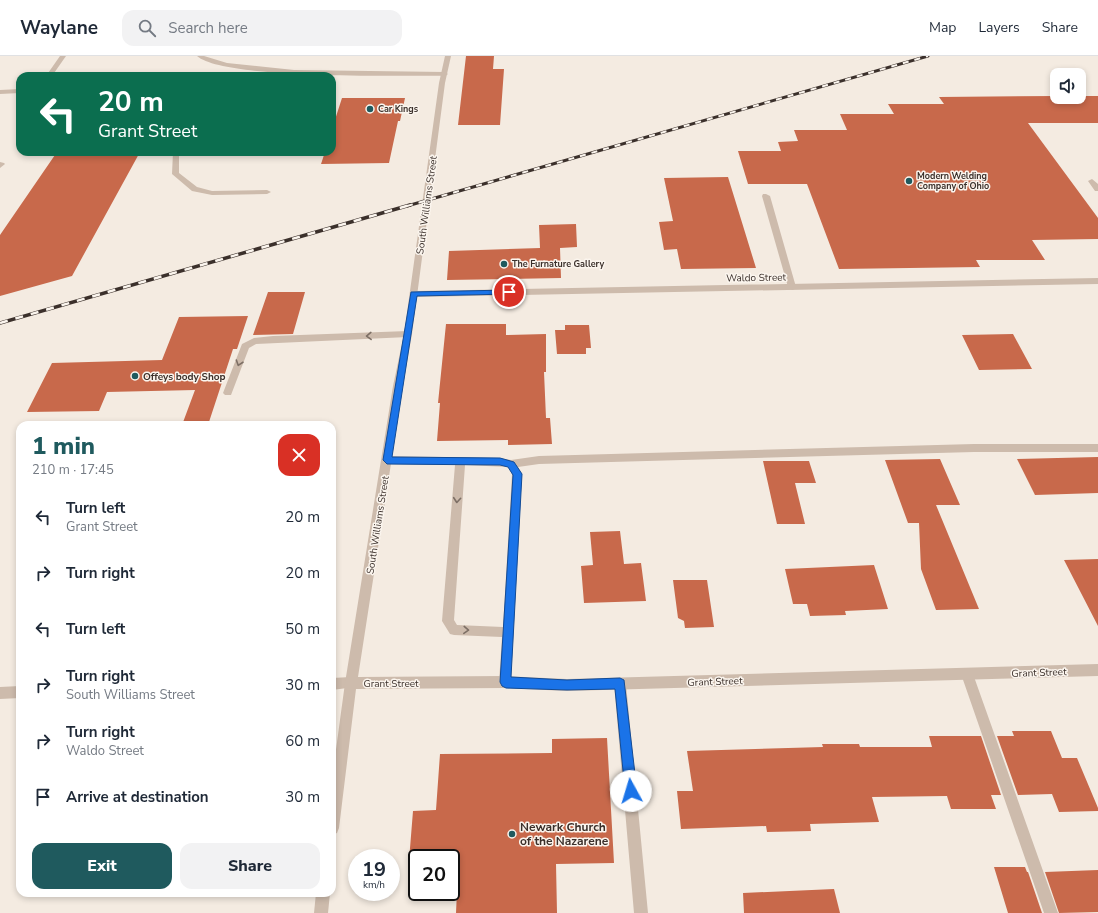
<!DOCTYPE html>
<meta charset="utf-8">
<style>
:root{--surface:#fff;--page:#f2f2f3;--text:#1f2937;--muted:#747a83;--line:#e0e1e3;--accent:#1f5a5e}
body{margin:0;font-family:"Nunito Sans",sans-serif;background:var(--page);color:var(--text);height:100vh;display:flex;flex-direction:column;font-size:15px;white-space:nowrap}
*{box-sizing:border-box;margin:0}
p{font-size:13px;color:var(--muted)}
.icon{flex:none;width:22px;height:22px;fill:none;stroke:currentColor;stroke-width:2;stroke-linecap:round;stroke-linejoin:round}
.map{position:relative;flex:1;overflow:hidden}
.sheet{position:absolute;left:16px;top:365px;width:320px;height:476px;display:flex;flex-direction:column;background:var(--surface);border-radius:12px;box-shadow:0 2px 6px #0003}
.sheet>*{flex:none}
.top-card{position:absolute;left:16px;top:16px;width:320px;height:84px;border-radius:12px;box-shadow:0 2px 6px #0003;background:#0b6e4f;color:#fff;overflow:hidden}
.buttons{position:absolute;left:1050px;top:12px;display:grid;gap:8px}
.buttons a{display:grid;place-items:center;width:36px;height:36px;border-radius:8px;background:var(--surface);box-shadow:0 2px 6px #0003;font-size:20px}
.speed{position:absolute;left:348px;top:793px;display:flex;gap:8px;font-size:20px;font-weight:700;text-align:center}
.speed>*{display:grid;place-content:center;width:52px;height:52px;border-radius:50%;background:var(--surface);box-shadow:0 2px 6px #0003;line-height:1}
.speed small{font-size:10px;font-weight:400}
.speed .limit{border:2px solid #111;border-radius:6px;background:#fff;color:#111}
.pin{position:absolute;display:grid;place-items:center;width:34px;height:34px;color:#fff;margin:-17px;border:2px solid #fff;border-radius:50%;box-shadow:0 1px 4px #0007}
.me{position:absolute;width:44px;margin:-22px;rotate:354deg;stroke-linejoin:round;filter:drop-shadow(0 0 3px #0008)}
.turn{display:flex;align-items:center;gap:14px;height:84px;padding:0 16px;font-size:18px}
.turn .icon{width:52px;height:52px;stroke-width:2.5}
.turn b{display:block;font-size:28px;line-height:34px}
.round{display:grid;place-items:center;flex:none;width:42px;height:42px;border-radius:12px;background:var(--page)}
.summary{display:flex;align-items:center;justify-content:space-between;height:68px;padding:0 16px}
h1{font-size:24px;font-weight:800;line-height:30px;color:var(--accent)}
.primary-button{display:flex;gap:8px;margin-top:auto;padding:8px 16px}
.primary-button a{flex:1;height:46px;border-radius:12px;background:var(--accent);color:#fff;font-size:16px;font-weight:800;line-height:46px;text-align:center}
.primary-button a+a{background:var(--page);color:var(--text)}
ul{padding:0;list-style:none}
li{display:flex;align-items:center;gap:12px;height:56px;padding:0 16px}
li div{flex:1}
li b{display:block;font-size:15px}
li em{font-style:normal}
header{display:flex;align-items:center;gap:24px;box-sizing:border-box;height:56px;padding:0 20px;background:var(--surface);border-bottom:1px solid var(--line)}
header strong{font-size:19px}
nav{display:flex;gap:22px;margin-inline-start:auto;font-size:14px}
.search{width:280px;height:36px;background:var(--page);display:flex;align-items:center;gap:10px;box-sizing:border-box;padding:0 14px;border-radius:12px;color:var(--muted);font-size:15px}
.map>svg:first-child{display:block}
.building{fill:#c8694b}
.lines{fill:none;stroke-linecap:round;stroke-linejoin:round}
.service{fill:#cdbbac;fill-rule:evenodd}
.minor{fill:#cdbbac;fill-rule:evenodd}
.tertiary{fill:#cdbbac;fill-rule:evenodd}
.rail-far1-casing{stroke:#3b302b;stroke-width:3}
.rail-casing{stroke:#3b302b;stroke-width:3.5}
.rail-far1{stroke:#fbf5ee;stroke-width:2;stroke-dasharray:6;stroke-linecap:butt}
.rail{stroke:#fbf5ee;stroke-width:2.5;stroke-dasharray:8;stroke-linecap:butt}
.oneway{stroke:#7d6f65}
.route{fill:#1a73e8;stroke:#114b97}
.poi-dot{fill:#1f5a5e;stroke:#fbf5ee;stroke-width:1.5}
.labels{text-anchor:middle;stroke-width:3;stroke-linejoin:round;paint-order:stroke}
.far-poi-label{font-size:9px;font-weight:bold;fill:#3b302b;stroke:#fbf5ee;text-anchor:start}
.street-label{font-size:10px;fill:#3b302b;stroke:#fbf5ee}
.poi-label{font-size:10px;font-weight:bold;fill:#3b302b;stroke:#fbf5ee;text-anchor:start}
.near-poi-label{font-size:12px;font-weight:bold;fill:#3b302b;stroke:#fbf5ee;text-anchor:start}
</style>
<header>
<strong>Waylane</strong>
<div class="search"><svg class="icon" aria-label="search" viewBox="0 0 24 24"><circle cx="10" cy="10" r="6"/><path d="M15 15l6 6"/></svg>Search here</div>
<nav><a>Map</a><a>Layers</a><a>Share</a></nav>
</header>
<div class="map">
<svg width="1098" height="857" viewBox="0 0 1098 857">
<rect width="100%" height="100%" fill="#f4ebe1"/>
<path class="building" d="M466,0h28l-1,13h11l-4,56h-42z
M1057,40h41v27h-70l70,95v21l-66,1 13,20h-69l4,7 -141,2 -32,-85h-59l-10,-33h43l-3,-9 20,-1 -4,-11h53l-7,-16h54l-6,-10h56l-5,-7z
M342,42h63l-5,23h-2l-9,42 -68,1 4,-12h7v-23z
M57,96h83l-68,124 -72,20v-61z
M728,121l28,91 -75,1 -4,-20 -13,1 -5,-28 14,-1 -9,-43z
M576,168l1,23 -17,1 1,30 -114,2 2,-29 91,-3 -1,-23z
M268,236h37l-12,42 -40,1z
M248,260l-11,33h-4l-25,76h-26l13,-35 -88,2 -8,19 -72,1 25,-49 110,-3 17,-43z
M446,268h60v11l40,-1v38h-2l2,46h4l2,26 -44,1v-5l-71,1 3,-38h-2z
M565,269h24l2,23h-5v6h-29l-2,-24h10z
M1013,278l19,35 -53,1 -17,-35z
M1098,401v36l-63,2 -18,-36z
M940,403l20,46h-24l43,104 -43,1 -15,-41 -2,-46h-11l-23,-63z
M763,405h46l7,22h-21l10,41h-28z
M620,475l4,33 17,-1 5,38 -62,2 -3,-37 12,-1 -3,-33z
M1098,503v67l-34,-66z
M874,509l14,44 -43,2 1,4 -36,1 -3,-12h-14l-8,-35z
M673,524h34l7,47 -29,1 -1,-7 -6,-3z
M1012,675h39l11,27h15l21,50v3l-39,1 -7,-18 -34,1 -21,-59h17z
M929,680h52l20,59h-10l5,14h-45l-4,-13 -75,1 7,25 -69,2 1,7 -44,1 -1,-6 -85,3 -4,-38h16l-6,-40 136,-4 -1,-3h37l1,3h72z
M607,682l7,125 -58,1 1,49h-101l1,-22 -6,1v-34h-34v15h-9l5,-62 23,-1 4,-56 112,-1v-14z
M994,811h31l2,5h1l14,41h-34z
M1098,814v42l-39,1 -14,-41z
M834,833l6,24h-96l-1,-20z"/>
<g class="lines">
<path class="service" d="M60,0h6l-14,20h-6z
M197,0h7l23,7 67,7 151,2 3,2 -3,2c-43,-1 -221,4 -248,-20z
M20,33v4l-20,1v-4z
M173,96h6v21l18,14 15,4 55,-1 4,2 -4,2 -55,1 -20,-4 -20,-17z
M0,106l4,1 1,1 -5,4z
M763,138h3l4,2 26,91 -1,2 -3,1 -4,-3 -26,-91z
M408,275l4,3 -4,3 -152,7 -7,4 -18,47h-6l-2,-2 19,-49 12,-6 19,-2z
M974,388h124v8h-124l-435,12 -21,3 4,7 -11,208 -2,4 -4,2 -4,-2 -2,-4 3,-45 -48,-2 -4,-1 -8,-13 13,-156 -68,-1 -3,-1 -2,-3 2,-3 3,-1 113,2 11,2 28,-4zM465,409l43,2 4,7 -9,153 -46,-2 -3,-5z
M967,612l4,2 2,4 85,239h-14l-83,-239 2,-4z
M620,622l4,2 2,4 22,229h-14l-20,-229 2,-4z"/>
<path class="minor" d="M1092,123l6,5v7h-3l-7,-10z
M1098,222v6l-684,13 -4,-3 4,-3z
M351,621l4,2 2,4 -2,4 -23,3v-12z
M20,630v12l-20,1v-12z"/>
<path class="tertiary" d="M445,0h6l-6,27 -33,251 -9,52 -45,291 147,-1 62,3 531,-15v12l-531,15 -62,-3 -149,1 -17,139 -2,5 -5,2v-56l13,-96 48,-297 11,-52 35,-251z
M316,837h14l-2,20h-14z"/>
<defs>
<path id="rail-far1" d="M407,150l521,-150"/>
<path id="rail" d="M0,267l410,-118"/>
</defs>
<use href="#rail-far1" class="rail-far1-casing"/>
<use href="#rail" class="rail-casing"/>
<use href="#rail-far1" class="rail-far1"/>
<use href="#rail" class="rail"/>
</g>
<defs><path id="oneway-chevron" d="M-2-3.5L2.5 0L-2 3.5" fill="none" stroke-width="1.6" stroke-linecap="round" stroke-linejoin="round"/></defs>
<g class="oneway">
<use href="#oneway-chevron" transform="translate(369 280) rotate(178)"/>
<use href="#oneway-chevron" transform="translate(239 307) rotate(109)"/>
<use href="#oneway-chevron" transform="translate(457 444) rotate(95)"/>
<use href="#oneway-chevron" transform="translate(466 574) rotate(3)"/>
</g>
<path class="route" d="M509,234h3v4l-95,2 -25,161 108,1 14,4 8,12 -11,203 56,3 53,-2 4,2 13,111 -2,4 -4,2 -4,-2 -2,-4 -10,-102 -48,1 -61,-2 -4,-2 -2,-4 13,-207 -5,-8 -8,-2 -113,-1 -4,-4 28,-168z"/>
<g class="poi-dot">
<circle cx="370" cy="53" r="4"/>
<circle cx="909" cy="125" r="4"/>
<circle cx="504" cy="208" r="4"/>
<circle cx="135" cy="320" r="4"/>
<circle cx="512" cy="778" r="4"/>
</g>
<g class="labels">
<g class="far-poi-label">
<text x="378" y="56">Car Kings</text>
<text x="917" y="123">Modern Welding<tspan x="917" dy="10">Company of Ohio</tspan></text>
<text x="512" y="211">The Furnature Gallery</text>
</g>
<g class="street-label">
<text transform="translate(426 149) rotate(-82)" y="4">South Williams Street</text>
<text transform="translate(756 221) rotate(-1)" y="4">Waldo Street</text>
<text transform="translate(377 469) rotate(-81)" y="4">South Williams Street</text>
<text transform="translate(1039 616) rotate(-2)" y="4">Grant Street</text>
<text transform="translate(715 625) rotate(-2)" y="4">Grant Street</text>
<text x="391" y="631">Grant Street</text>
</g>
<g class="poi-label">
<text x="143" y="324">Offeys body Shop</text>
</g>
<g class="near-poi-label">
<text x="520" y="775">Newark Church<tspan x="520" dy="14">of the Nazarene</tspan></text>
</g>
</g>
</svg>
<div class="buttons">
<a><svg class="icon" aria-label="sound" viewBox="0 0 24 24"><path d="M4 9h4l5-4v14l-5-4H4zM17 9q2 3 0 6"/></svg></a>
</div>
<div class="speed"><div>19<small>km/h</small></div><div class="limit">20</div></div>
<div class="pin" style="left:509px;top:236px;background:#d93025"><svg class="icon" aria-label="arrive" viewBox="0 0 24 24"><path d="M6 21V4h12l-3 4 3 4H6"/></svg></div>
<svg class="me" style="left:631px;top:735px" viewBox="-20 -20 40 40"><circle r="19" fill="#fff"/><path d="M0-13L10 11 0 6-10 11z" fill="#1a73e8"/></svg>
<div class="top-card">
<div class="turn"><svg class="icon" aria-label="left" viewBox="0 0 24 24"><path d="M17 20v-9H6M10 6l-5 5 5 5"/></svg><div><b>20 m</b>Grant Street</div></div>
</div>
<section class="sheet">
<div class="summary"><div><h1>1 min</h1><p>210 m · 17:45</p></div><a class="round" style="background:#d93025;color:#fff"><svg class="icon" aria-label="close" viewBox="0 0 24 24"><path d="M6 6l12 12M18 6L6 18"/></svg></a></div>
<ul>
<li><svg class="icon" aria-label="left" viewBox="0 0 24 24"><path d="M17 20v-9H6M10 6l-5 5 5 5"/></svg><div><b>Turn left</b><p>Grant Street</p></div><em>20 m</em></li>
<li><svg class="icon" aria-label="right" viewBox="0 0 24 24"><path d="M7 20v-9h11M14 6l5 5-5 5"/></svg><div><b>Turn right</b></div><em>20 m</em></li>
<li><svg class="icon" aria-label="left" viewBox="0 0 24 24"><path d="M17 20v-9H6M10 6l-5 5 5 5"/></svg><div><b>Turn left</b></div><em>50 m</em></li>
<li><svg class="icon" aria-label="right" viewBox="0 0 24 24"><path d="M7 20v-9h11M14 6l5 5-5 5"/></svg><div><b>Turn right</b><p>South Williams Street</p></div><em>30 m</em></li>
<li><svg class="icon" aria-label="right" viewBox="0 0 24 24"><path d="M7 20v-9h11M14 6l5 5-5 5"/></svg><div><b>Turn right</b><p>Waldo Street</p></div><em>60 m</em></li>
<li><svg class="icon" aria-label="arrive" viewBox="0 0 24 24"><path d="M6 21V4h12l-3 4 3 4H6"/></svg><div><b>Arrive at destination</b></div><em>30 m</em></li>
</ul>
<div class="primary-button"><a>Exit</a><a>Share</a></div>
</section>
</div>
